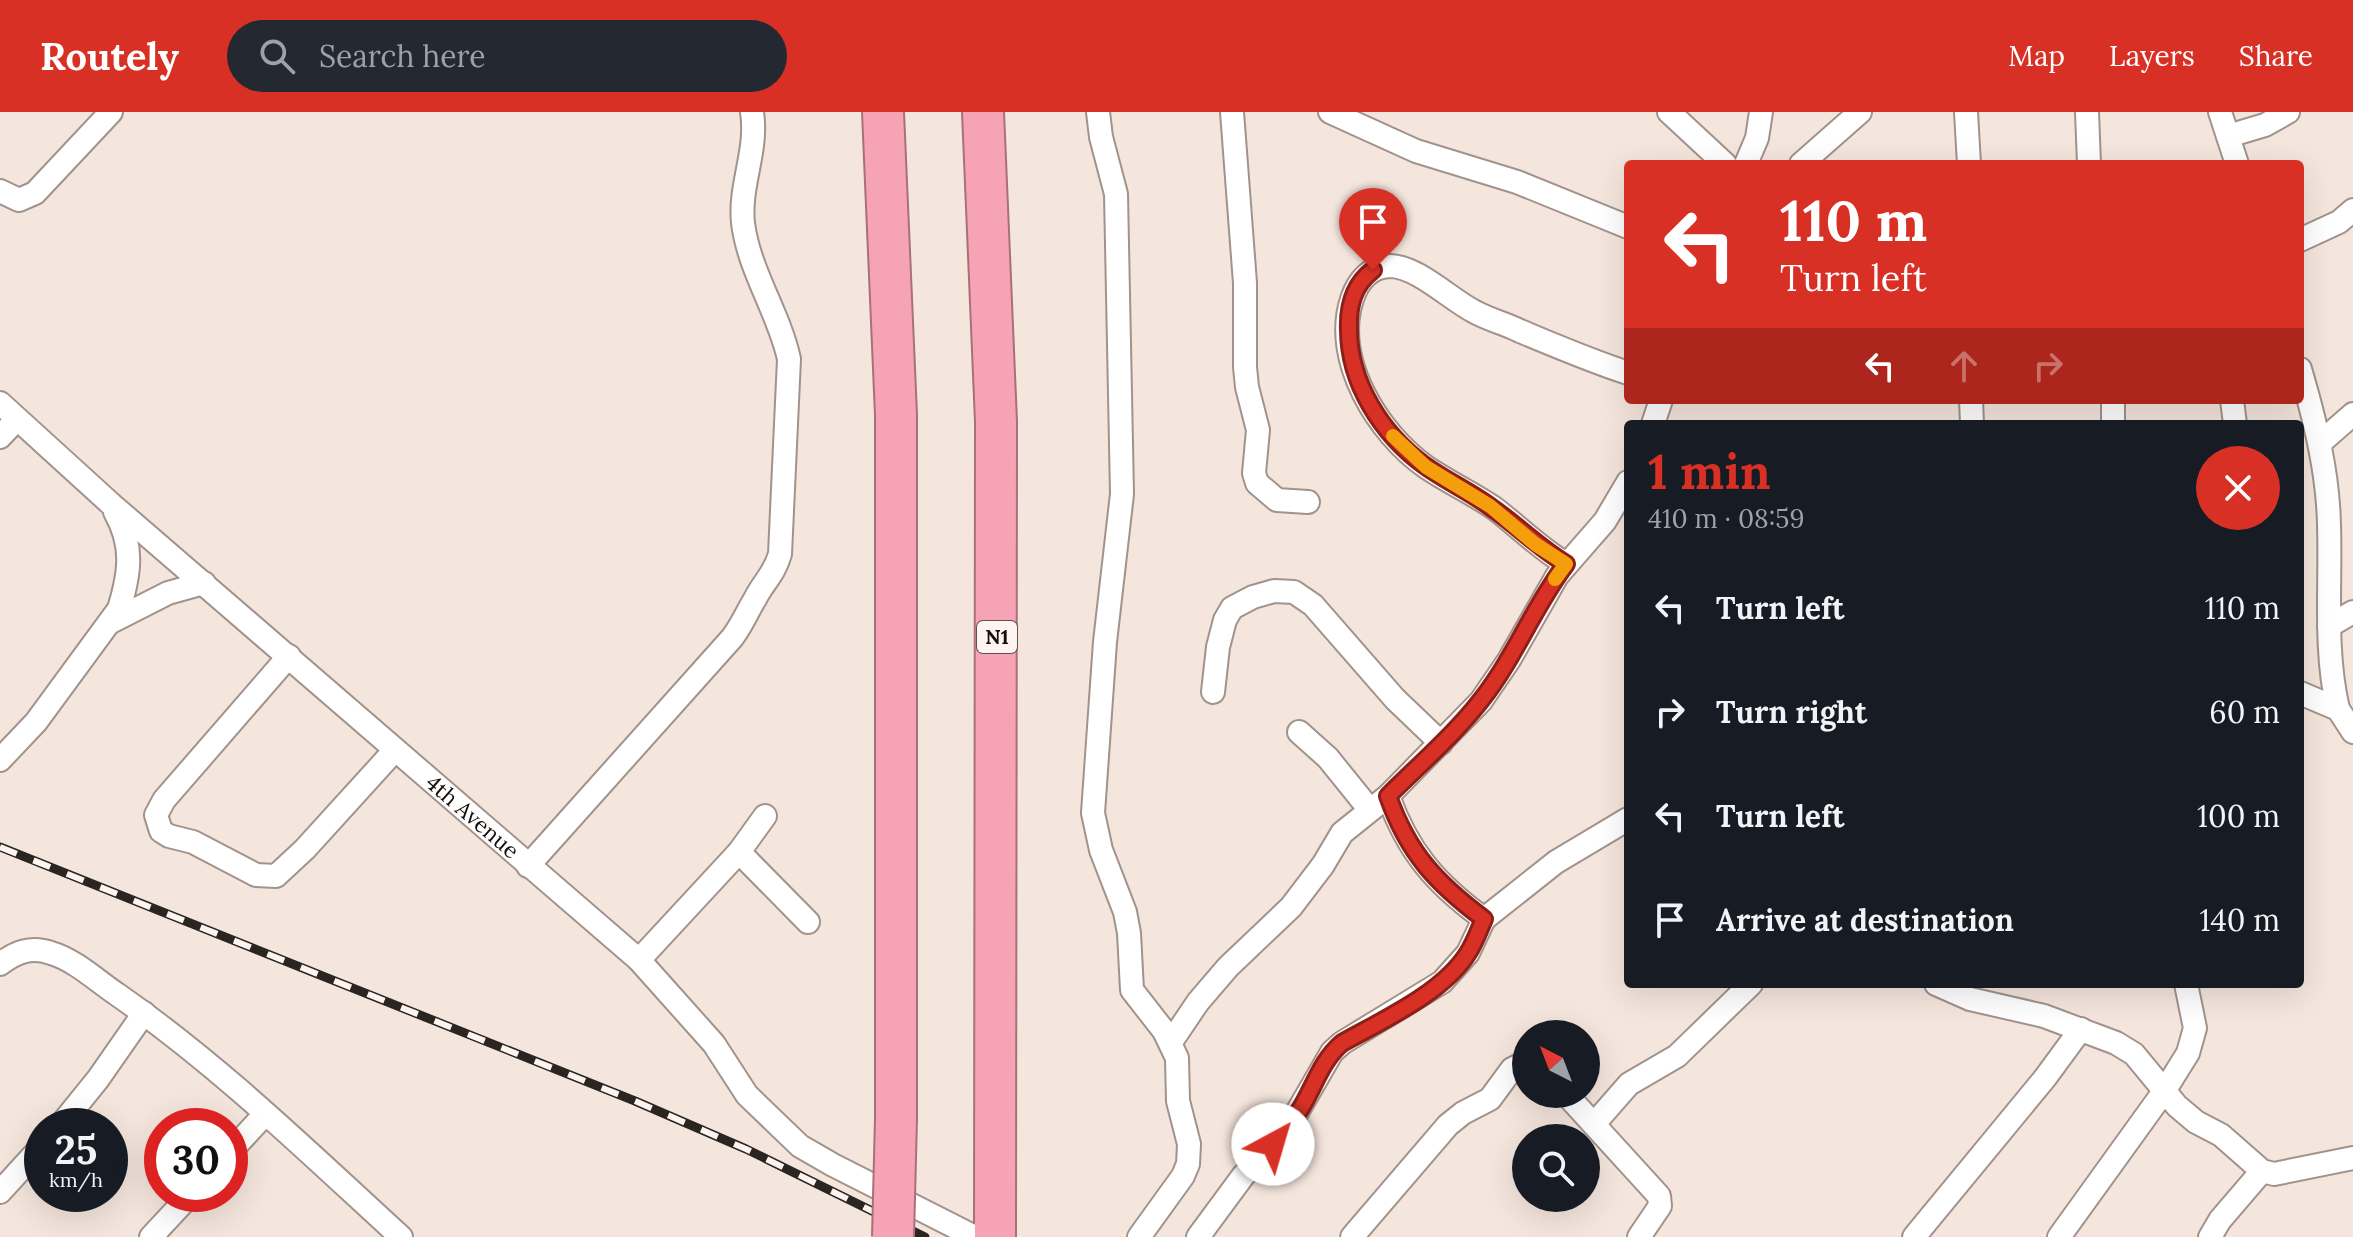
<!DOCTYPE html>
<meta charset="utf-8">
<style>
:root{--surface:#171b24;--page:#242831;--text:#f1f3f6;--muted:#9ea1a6;--accent:#d93025}
body{margin:0;font-family:Lora,serif;background:var(--page);color:var(--text);height:100vh;display:flex;flex-direction:column;font-size:30px;white-space:nowrap}
*{box-sizing:border-box;margin:0}
p{font-size:26px;color:var(--muted)}
.icon{flex:none;width:44px;height:44px;fill:none;stroke:currentColor;stroke-width:2;stroke-linecap:round;stroke-linejoin:round}
.map{position:relative;flex:1;overflow:hidden}
.side{position:absolute;left:1624px;top:308px;width:680px;height:568px;display:flex;flex-direction:column;background:var(--surface);border-radius:8px;box-shadow:0 8px 32px #0002}
.side>*{flex:none}
.top-card{position:absolute;left:1624px;top:48px;width:680px;height:244px;border-radius:8px;box-shadow:0 8px 32px #0002;background:#d93025;color:#fff;overflow:hidden}
.needle{width:52px;rotate:318deg}
.fabs{position:absolute;left:1512px;top:908px;display:grid;gap:16px}
.fabs a{display:grid;place-items:center;width:88px;height:88px;border-radius:50%;background:var(--surface);box-shadow:0 8px 32px #0002;font-size:40px}
.speed{position:absolute;left:24px;top:996px;display:flex;gap:16px;font-size:40px;font-weight:700;text-align:center}
.speed>*{display:grid;place-content:center;width:104px;height:104px;border-radius:50%;background:var(--surface);box-shadow:0 8px 32px #0002;line-height:1}
.speed small{font-size:20px;font-weight:400}
.speed .limit{border:12px solid #d22;background:#fff;color:#111}
.pin{position:absolute;display:grid;place-items:center;width:68px;height:68px;color:#fff;margin:-82px -34px;border-radius:50% 50% 50% 0;rotate:-45deg;box-shadow:0 0 8px #0007}
.pin .icon{rotate:45deg}
.me{position:absolute;width:88px;margin:-44px;rotate:39deg;stroke-linejoin:round;filter:drop-shadow(0 0 6px #0008)}
.turn{display:flex;align-items:center;gap:28px;height:168px;padding:0 24px;font-size:36px}
.turn .icon{width:104px;height:104px;stroke-width:2.5}
.turn b{display:block;font-size:56px;line-height:68px}
.lanes{display:flex;align-items:center;height:76px;padding:0 24px;background:#0003;justify-content:center;gap:40px;direction:ltr}
.lanes .off{opacity:.35}
.round{display:grid;place-items:center;flex:none;width:84px;height:84px;border-radius:42px;background:var(--page)}
.head{display:flex;align-items:center;justify-content:space-between;height:136px;padding:0 24px}
h1{font-size:48px;font-weight:700;line-height:60px;color:var(--accent)}
ul{padding:0;list-style:none}
li{display:flex;align-items:center;gap:24px;height:104px;padding:0 24px}
li div{flex:1}
li b{display:block;font-size:30px}
li em{font-style:normal}
header{display:flex;align-items:center;gap:48px;box-sizing:border-box;height:112px;padding:0 40px;background:var(--accent);color:#fff}
header strong{font-size:38px}
nav{display:flex;gap:44px;margin-inline-start:auto;font-size:28px}
.search{width:560px;height:72px;background:var(--page);display:flex;align-items:center;gap:20px;box-sizing:border-box;padding:0 28px;border-radius:44px;color:var(--muted);font-size:30px}
.map>svg:first-child{display:block}
.lines{fill:none;stroke-linecap:round;stroke-linejoin:round}
.street-casing{stroke:#a1938b;stroke-width:26}
.highway-casing{stroke:#a7707a;stroke-width:44}
.street{stroke:#fff;stroke-width:22}
.highway{stroke:#f6a4b5;stroke-width:40}
.rail-casing{stroke:#2b2521;stroke-width:9}
.rail{stroke:#fef4ef;stroke-width:6;stroke-dasharray:18;stroke-linecap:butt}
.highway-bridge-casing{stroke:#a7707a;stroke-width:44;stroke-linecap:butt}
.highway-bridge{stroke:#f6a4b5;stroke-width:40}
.route-casing{stroke:#8d1f18;stroke-width:20}
.route{stroke:#d93025;stroke-width:14}
.slow{stroke:#f59e0b;stroke-width:14}
.labels{text-anchor:middle;stroke-width:6;stroke-linejoin:round;paint-order:stroke}
.shield{fill:#fef4ef;stroke:#5a534f;stroke-width:2}
.shield-label{font-size:20px;font-weight:bold;fill:#130e0b}
.street-label{font-size:22px;fill:#130e0b;stroke:#fef4ef}
</style>
<header>
<strong>Routely</strong>
<div class="search"><svg class="icon" aria-label="search" viewBox="0 0 24 24"><circle cx="10" cy="10" r="6"/><path d="M15 15l6 6"/></svg>Search here</div>
<nav><a>Map</a><a>Layers</a><a>Share</a></nav>
</header>
<div class="map">
<svg width="2353" height="1125" viewBox="0 0 2353 1125">
<rect width="100%" height="100%" fill="#f5e6dd"/>
<g class="lines">
<defs>
<g id="street">
<path d="M1098,0l3,25 15,57 6,300 -17,148 -12,171 8,37 24,62 4,21 3,57 32,41 13,27 1,43 11,43 -1,20 -5,12 -44,61"/>
<path d="M1232,0l13,171v84l2,20 11,43 -4,43 3,10 20,17 31,2"/>
<path d="M1330,0l86,39 101,31 111,45"/>
<path d="M1669,0l56,52"/>
<path d="M1966,0l3,52"/>
<path d="M2087,0l2,52"/>
<path d="M2220,0l17,52"/>
<path d="M2228,24l37,-11 23,-13"/>
<path d="M1746,52l11,-26 4,-26"/>
<path d="M1801,52l59,-52"/>
<path d="M0,79l19,9 16,-7 76,-81"/>
<path d="M2300,128l39,-18 14,-12"/>
<path d="M2300,257c15,51 28,103 29,156 2,62 -5,124 9,184"/>
<path d="M1971,288l1,24"/>
<path d="M2113,288v24"/>
<path d="M2232,288l3,24"/>
<path id="s1" d="M0,291l111,101 528,456 75,84 33,51 53,51 33,19 142,72"/>
<path d="M1653,312l8,-24"/>
<path d="M0,325l17,-18"/>
<path d="M2320,331l33,-29"/>
<path d="M1566,452c-27,-16 -47,-37 -72,-56 -22,-15 -46,-26 -68,-41 -48,-34 -94,-107 -74,-168 6,-18 18,-33 39,-33 27,1 60,34 84,46 15,8 31,12 45,19 36,15 71,30 108,42"/>
<path d="M111,510l57,-29 36,-10"/>
<path d="M2329,514l24,-14"/>
<path d="M289,544l-125,144 -8,15 5,16 8,5 24,6 63,33 20,1 29,-27 90,-99"/>
<path d="M1213,580l5,-45 7,-27 7,-12 21,-11 21,-6 20,1 19,13 82,94 46,44"/>
<path d="M2300,581l38,16 15,23"/>
<path d="M1299,620l29,26 42,52"/>
<path d="M0,648l36,-38 83,-113c11,-36 15,-63 -4,-97"/>
<path d="M1388,684c20,56 48,88 96,123l72,-57 72,-43"/>
<path d="M739,740l69,70"/>
<path d="M528,754l204,-228c10,-13 15,-26 23,-39 9,-18 19,-24 25,-45l9,-195c-10,-46 -40,-88 -46,-136 -4,-38 15,-72 9,-111"/>
<path d="M639,848l100,-108 26,-36"/>
<path d="M0,852c16,-12 31,-18 51,-11 24,7 46,28 67,42 102,71 191,158 283,242"/>
<path d="M1936,872l34,15 74,17 72,27 18,11 43,52 19,16 25,13 41,36 12,3 79,-16"/>
<path d="M1171,930l27,-40 30,-35 63,-60 32,-42 19,-32 46,-37 93,-95 28,-41 48,-84 48,-55 23,-39"/>
<path d="M1566,982l93,102 1,10 -21,31"/>
<path d="M1594,1012l35,-40 48,-28 74,-72"/>
<path d="M60,1014l38,-47 46,-66"/>
<path d="M230,1040l35,-38"/>
<path d="M0,1080l42,-46"/>
<path d="M151,1125l40,-43"/>
<path d="M1198,1125l45,-61 45,-48 44,-76 10,-9 100,-61 26,-29 16,-34"/>
<path d="M1352,1125l96,-112 15,-12 27,-14 22,-30 14,-7"/>
<path d="M1914,1125l131,-159 36,-49"/>
<path d="M2059,1125l106,-147 23,-37 7,-25 -9,-44"/>
<path d="M2210,1125l10,-17 42,-49"/>
</g>
<path id="highway" d="M883,0l13,303v703
M983,0l13,310 -1,815"/>
</defs>
<use href="#street" class="street-casing"/>
<use href="#highway" class="highway-casing"/>
<use href="#street" class="street"/>
<use href="#highway" class="highway"/>
<defs>
<path id="rail" d="M0,735l635,254 111,48 179,88"/>
</defs>
<use href="#rail" class="rail-casing"/>
<use href="#rail" class="rail"/>
<defs>
<path id="highway-bridge" d="M893,1125l3,-119"/>
</defs>
<use href="#highway-bridge" class="highway-bridge-casing"/>
<use href="#highway-bridge" class="highway-bridge"/>
</g>
<g class="lines">
<defs>
<path id="route" d="M1273,1032c10,-11 20,-23 28,-36 14,-23 20,-47 41,-65 41,-23 101,-50 126,-90 7,-11 11,-23 16,-34 -48,-36 -76,-66 -96,-123 31,-31 67,-62 94,-97 33,-42 52,-93 84,-135 -28,-17 -48,-38 -74,-56 -21,-16 -46,-27 -68,-43 -42,-31 -75,-82 -75,-135 -1,-24 4,-45 24,-60"/>
</defs>
<use href="#route" class="route-casing"/>
<use href="#route" class="route"/>
<path class="slow" d="M1393,324l33,31 64,39 45,38 31,20 -11,15"/>
</g>
<g class="labels">
<rect class="shield" x="977" y="509" width="40" height="32" rx="6"/>
<g class="shield-label">
<text x="997" y="532">N1</text>
</g>
<g class="street-label">
<text dy="8" stroke="none"><textPath href="#s1" startOffset="628">4th Avenue</textPath></text>
</g>
</g>
</svg>
<div class="fabs">
<a><svg class="needle" viewBox="-14 -14 28 28"><path d="M0-13l5 13h-10z" fill="#e53935"/><path d="M0 13l5-13h-10z" fill="#9ea1a6"/></svg></a>
<a><svg class="icon" aria-label="search" viewBox="0 0 24 24"><circle cx="10" cy="10" r="6"/><path d="M15 15l6 6"/></svg></a>
</div>
<div class="speed"><div>25<small>km/h</small></div><div class="limit">30</div></div>
<div class="pin" style="left:1373px;top:158px;background:#d93025"><svg class="icon" aria-label="arrive" viewBox="0 0 24 24"><path d="M6 21V4h12l-3 4 3 4H6"/></svg></div>
<svg class="me" style="left:1273px;top:1032px" viewBox="-20 -20 40 40"><circle r="19" fill="#fff"/><path d="M0-13L10 11 0 6-10 11z" fill="#d93025"/></svg>
<div class="top-card">
<div class="turn"><svg class="icon" aria-label="left" viewBox="0 0 24 24"><path d="M17 20v-9H6M10 6l-5 5 5 5"/></svg><div><b>110 m</b>Turn left</div></div>
<div class="lanes"><svg class="icon" aria-label="left" viewBox="0 0 24 24"><path d="M17 20v-9H6M10 6l-5 5 5 5"/></svg><svg class="icon off" aria-label="ahead" viewBox="0 0 24 24"><path d="M12 20V5M6 11l6-6 6 6"/></svg><svg class="icon off" aria-label="right" viewBox="0 0 24 24"><path d="M7 20v-9h11M14 6l5 5-5 5"/></svg></div>
</div>
<section class="side">
<div class="head"><div><h1>1 min</h1><p>410 m · 08:59</p></div><a class="round" style="background:#d93025;color:#fff"><svg class="icon" aria-label="close" viewBox="0 0 24 24"><path d="M6 6l12 12M18 6L6 18"/></svg></a></div>
<ul>
<li><svg class="icon" aria-label="left" viewBox="0 0 24 24"><path d="M17 20v-9H6M10 6l-5 5 5 5"/></svg><div><b>Turn left</b></div><em>110 m</em></li>
<li><svg class="icon" aria-label="right" viewBox="0 0 24 24"><path d="M7 20v-9h11M14 6l5 5-5 5"/></svg><div><b>Turn right</b></div><em>60 m</em></li>
<li><svg class="icon" aria-label="left" viewBox="0 0 24 24"><path d="M17 20v-9H6M10 6l-5 5 5 5"/></svg><div><b>Turn left</b></div><em>100 m</em></li>
<li><svg class="icon" aria-label="arrive" viewBox="0 0 24 24"><path d="M6 21V4h12l-3 4 3 4H6"/></svg><div><b>Arrive at destination</b></div><em>140 m</em></li>
</ul>
</section>
</div>
